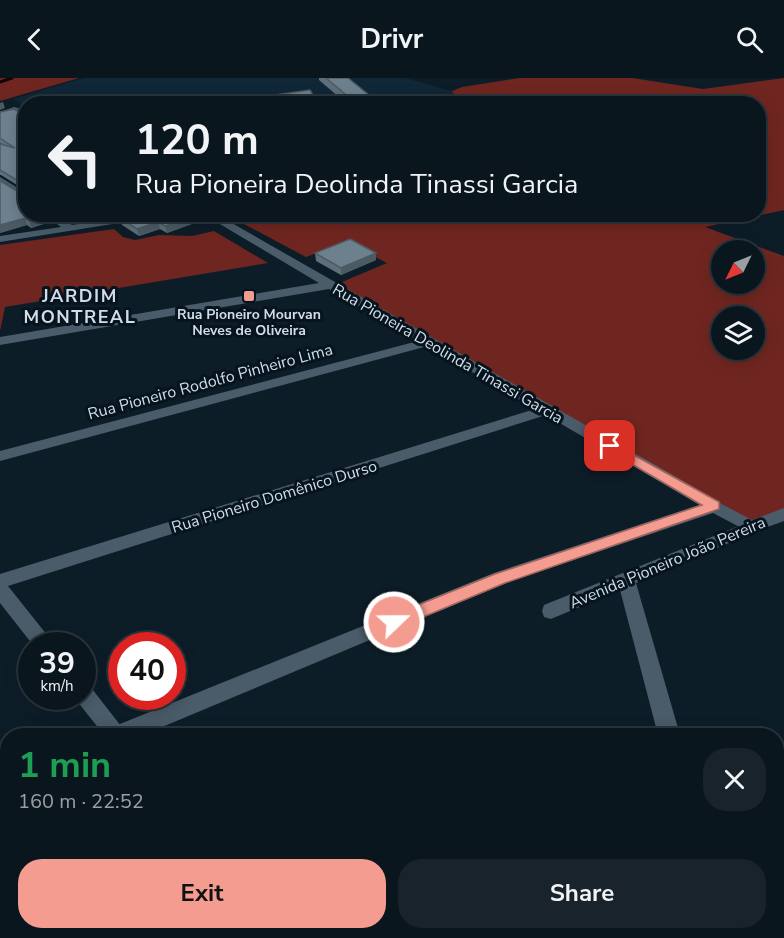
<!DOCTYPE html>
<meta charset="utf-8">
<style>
:root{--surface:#0a161e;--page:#18232b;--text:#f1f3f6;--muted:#999fa4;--line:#2a353c;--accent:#f59c91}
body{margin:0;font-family:"Nunito Sans",sans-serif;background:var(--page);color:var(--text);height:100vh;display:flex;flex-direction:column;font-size:22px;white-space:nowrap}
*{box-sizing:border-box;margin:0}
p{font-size:20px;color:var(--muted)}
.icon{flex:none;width:33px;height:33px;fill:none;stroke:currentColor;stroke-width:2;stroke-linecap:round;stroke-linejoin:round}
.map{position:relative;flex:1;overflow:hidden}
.details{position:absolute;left:0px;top:650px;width:784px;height:212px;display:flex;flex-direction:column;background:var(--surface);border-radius:24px 24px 0 0;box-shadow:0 3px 15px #0003,0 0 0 2px var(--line)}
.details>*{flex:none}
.banner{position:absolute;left:18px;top:18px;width:748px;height:126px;border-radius:24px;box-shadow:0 3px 15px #0003,0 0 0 2px var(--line);background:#0a161e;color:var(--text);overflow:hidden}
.needle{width:39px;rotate:227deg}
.controls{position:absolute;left:711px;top:162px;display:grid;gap:12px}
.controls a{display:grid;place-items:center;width:54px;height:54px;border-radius:50%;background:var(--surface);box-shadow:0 3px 15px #0003,0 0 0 2px var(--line);font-size:30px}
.speed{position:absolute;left:18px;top:554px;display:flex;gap:12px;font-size:30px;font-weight:700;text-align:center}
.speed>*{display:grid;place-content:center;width:78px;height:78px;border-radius:50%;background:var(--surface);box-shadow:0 3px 15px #0003,0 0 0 2px var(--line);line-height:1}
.speed small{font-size:15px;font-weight:400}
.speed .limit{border:9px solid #d22;background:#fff;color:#111}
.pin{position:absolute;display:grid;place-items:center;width:51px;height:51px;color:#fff;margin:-26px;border-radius:12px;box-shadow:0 3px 9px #0006}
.me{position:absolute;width:66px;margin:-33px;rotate:68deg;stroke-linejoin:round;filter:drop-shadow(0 0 4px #0008)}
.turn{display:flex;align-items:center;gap:21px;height:126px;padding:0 18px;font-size:27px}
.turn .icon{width:78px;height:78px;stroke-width:2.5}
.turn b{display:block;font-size:42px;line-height:51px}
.round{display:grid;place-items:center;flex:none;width:63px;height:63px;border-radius:24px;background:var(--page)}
.headline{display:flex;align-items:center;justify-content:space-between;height:102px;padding:0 18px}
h1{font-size:36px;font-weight:700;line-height:45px;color:#1e9e55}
.primary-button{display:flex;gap:12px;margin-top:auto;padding:12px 18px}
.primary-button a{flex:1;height:69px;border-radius:24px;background:var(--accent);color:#111;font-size:24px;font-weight:700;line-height:69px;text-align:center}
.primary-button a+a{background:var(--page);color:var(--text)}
header{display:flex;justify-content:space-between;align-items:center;height:78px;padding:0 18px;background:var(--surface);font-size:27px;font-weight:700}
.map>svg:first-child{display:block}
.built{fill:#102737}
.green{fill:#702620;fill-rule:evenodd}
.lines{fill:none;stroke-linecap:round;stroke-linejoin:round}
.stream{stroke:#100000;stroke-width:3}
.minor{fill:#4a5c69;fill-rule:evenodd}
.tertiary{fill:#4a5c69;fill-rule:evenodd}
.wall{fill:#5e6e7a}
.shaded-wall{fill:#4c5a63}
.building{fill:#6d808e;stroke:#4c5a63;stroke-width:1.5}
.route{fill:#f59c91;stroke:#9f655e;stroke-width:1.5}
.poi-dot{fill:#f59c91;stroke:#05141f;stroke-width:2}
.labels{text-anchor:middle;stroke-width:6;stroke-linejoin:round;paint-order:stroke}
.far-poi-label{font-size:14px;font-weight:bold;fill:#d2dce4;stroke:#05141f}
.street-label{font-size:16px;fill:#d2dce4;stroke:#05141f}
.far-district-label{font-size:18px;font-weight:bold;letter-spacing:1.5px;fill:#d2dce4;stroke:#05141f}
</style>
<header><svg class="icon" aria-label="back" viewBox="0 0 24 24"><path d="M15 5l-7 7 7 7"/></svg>Drivr<svg class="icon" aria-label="search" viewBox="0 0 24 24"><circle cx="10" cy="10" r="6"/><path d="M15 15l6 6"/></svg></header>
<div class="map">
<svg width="784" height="860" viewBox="0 0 784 860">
<rect width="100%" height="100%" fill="#0d1d28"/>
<path class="built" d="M84,0h321l47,13 2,5 25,7 -453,1 -1,2 -12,-7z"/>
<path class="green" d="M0,0h79l-79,23z
M520,0h112l71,11 81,-11v132l-79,17 79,29v253l-38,17 -417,-241 13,-3 45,-19 -41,-21 -40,15 -79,-42 532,-1v-110h-280l-25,-9 -2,-4 10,-4zM722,172h32v34h-32zM722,238h32v34h-32z
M114,151l9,8 12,3 24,-5 33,1 22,-5 54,32 -263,44 -5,24v-86z"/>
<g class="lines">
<path class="stream" d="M0,4l12,-4"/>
<path class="minor" d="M14,29l12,3v5l-9,-3 -17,5v-5z
M0,99l26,16v8l-26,-17z
M44,136h12l16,11 74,-11h29l-175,28v-6l61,-9z
M203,136h13l504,288 2,4 -2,4h-12l-162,-95 -538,171 47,59h-22l-33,-42v-29l535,-165 -107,-63 -428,115v-10l418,-110 -89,-52 -329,56v-8l319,-54z
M751,443l6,2 2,4 -2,4 -121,52 44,152h-22l-38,-145 -69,29 -7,-2 -2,-6 2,-6z
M82,605l7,2 39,50h-24l-31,-39h9z
M712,854h26l1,6h-26z"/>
<path class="tertiary" d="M714,422l38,20 32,-12v13l-33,12 -38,-20 -207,70 -363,152h-36l3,-7 384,-155z
M8,688v22l-8,3v-22z"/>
</g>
<path class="wall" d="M319,0h29l32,26h-33l-28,-24z
M0,34l26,4v98l24,8 -19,6 -4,-3 -27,8 25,-37v-6l-24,-15h-1v-31h2l-2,-1z
M120,140l80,3 -33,12 -7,-4 -21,7 -17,-11z
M315,175h61v7l-35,15 -25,-14z"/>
<path class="shaded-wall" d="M3,24l2,6 -5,2v-7z
M90,136h15l-13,5z
M110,136h17l-16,3z
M48,137l2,7 -19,6 -2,-7z
M199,137l1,6 -33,12 -2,-7z
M25,140l2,7 -27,8v-8z
M158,144l2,7 -21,7 -2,-7z
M376,175v7l-35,15v-7z"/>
<path class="building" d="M326,0h22l32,26h-23z
M310,12l8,14h-60l16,-3 -6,-5z
M14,31l12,7v98l22,1 -19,6 -4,-3 -25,7v-44l25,15v-11l-25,-15v-26l15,4 -15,-10v-26z
M142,136h57v1l-34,11 -7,-4 -21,7 -17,-11z
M350,161l26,14 -35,15 -26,-15z"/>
<path class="route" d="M610,364l109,60v7l-214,74 -106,44h-11l-2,-5 2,-5 107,-43 207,-69 -96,-56 -2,-3z"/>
<rect class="poi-dot" x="243" y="212" width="12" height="12" rx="3"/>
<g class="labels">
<g class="far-poi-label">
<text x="249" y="241">Rua Pioneiro Mourvan<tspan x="249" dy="16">Neves de Oliveira</tspan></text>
</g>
<g class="street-label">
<text transform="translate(448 275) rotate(30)" y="6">Rua Pioneira Deolinda Tinassi Garcia</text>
<text transform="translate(210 303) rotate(-15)" y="6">Rua Pioneiro Rodolfo Pinheiro Lima</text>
<text transform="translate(274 418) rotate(-17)" y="6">Rua Pioneiro Domênico Durso</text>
<text transform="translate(667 484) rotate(-23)" y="6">Avenida Pioneiro João Pereira</text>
</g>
<g class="far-district-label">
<text x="80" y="224">JARDIM<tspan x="80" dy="21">MONTREAL</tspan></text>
</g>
</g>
</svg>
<div class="controls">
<a><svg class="needle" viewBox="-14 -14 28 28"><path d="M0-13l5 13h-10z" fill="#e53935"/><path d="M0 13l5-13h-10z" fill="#999fa4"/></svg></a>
<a><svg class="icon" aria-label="layers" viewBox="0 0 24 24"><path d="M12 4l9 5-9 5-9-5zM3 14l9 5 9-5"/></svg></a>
</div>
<div class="speed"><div>39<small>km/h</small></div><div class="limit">40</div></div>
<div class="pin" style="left:610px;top:368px;background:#d93025"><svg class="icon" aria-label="arrive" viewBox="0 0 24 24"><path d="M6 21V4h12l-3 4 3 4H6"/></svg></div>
<svg class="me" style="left:394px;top:544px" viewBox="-20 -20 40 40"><circle r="17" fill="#f59c91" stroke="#fff" stroke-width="3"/><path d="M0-11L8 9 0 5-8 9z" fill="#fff"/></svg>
<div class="banner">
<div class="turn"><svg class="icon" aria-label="left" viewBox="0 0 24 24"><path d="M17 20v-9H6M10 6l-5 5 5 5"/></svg><div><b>120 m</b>Rua Pioneira Deolinda Tinassi Garcia</div></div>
</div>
<section class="details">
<div class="headline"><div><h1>1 min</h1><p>160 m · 22:52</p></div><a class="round"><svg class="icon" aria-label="close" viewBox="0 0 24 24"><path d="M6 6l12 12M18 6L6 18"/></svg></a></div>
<div class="primary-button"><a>Exit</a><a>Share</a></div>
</section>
</div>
